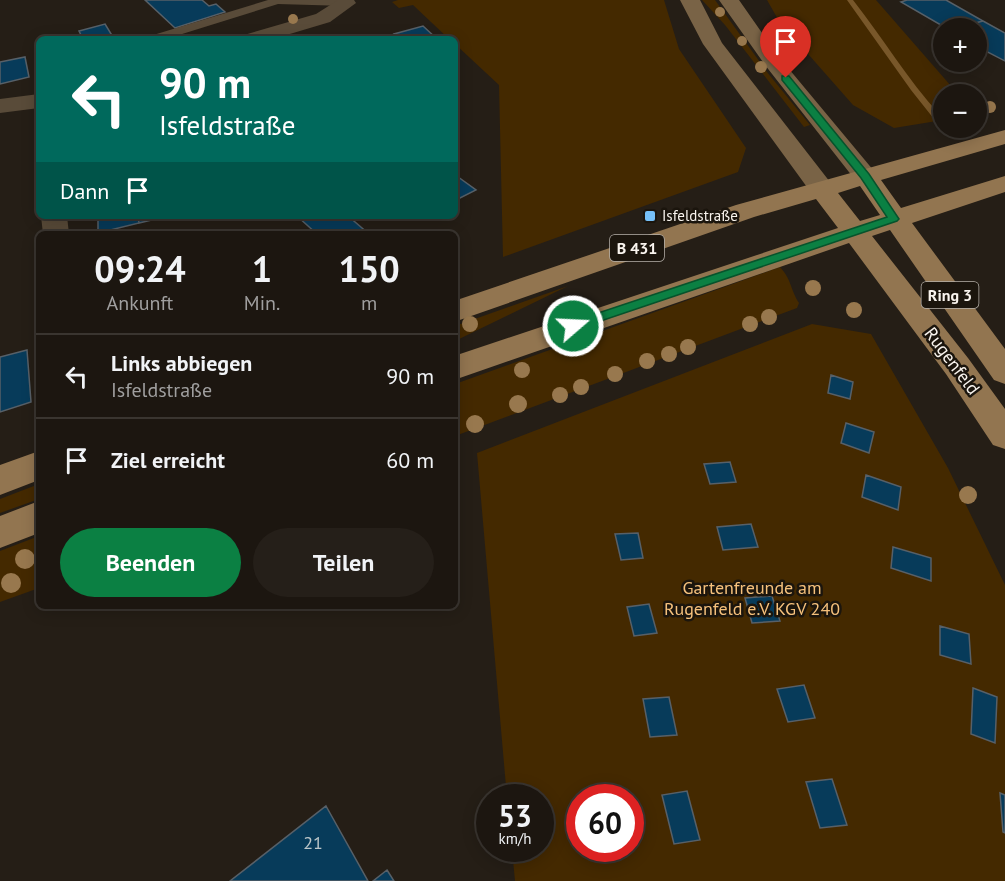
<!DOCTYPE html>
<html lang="de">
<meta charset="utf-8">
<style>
:root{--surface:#1c1610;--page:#251f19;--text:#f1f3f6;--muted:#a09f9f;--line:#3a3530;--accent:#0b8043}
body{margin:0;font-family:"PT Sans",sans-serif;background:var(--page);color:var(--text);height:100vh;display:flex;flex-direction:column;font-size:22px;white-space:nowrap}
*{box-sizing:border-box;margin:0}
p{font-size:20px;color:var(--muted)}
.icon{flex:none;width:33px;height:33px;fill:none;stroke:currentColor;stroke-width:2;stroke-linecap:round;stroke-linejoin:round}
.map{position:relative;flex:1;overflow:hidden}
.side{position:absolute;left:36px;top:231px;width:422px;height:378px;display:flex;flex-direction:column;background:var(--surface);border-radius:9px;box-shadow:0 3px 15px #0003,0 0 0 2px var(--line)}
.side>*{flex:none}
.banner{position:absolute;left:36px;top:36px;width:422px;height:183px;border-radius:9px;box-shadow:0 3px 15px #0003,0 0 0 2px var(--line);background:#00695c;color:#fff;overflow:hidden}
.buttons{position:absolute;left:933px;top:18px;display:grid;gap:12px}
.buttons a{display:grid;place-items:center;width:54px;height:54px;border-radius:50%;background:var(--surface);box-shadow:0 3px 15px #0003,0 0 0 2px var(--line);font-size:30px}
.speed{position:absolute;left:476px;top:784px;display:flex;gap:12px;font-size:30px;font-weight:700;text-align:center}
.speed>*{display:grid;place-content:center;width:78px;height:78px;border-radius:50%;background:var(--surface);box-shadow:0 3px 15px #0003,0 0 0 2px var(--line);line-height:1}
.speed small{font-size:15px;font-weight:400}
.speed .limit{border:9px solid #d22;background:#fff;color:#111}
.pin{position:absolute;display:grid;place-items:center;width:51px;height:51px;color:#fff;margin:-62px -26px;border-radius:50% 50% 50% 0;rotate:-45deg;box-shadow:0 0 6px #0007}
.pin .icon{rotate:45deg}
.me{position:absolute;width:66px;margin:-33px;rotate:71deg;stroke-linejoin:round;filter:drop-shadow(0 0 4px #0008)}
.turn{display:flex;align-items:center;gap:21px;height:126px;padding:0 24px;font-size:27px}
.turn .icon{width:78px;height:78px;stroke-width:2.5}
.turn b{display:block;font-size:42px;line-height:51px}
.then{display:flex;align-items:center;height:57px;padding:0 24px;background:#0003;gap:12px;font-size:22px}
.eta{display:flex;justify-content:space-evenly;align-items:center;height:102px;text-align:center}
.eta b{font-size:36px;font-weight:800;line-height:42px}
.button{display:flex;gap:12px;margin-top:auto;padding:12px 24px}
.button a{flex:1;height:69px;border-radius:36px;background:var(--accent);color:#fff;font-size:24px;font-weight:800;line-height:69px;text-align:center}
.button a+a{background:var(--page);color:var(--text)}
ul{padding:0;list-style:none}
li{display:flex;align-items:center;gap:18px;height:84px;padding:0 24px;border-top:2px solid var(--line)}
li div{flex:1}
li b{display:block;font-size:22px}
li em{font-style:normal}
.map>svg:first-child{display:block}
.green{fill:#442900;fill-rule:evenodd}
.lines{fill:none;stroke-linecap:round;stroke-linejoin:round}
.stream{fill:#78572a;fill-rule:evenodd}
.building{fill:#073b5a;stroke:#576068;stroke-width:1.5}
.service{fill:#594b39;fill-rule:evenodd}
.minor{fill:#594b39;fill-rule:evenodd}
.secondary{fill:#796346;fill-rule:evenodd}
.primary{fill:#927550;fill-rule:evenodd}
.tree{fill:#98784e}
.route{fill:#0b8043;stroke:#07532c;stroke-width:1.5}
.poi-dot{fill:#76c0f7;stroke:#1b150d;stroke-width:2}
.labels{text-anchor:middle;stroke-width:5;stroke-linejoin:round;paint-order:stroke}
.far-poi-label{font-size:15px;fill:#f9f4ee;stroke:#1b150d;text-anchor:start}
.shield{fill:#1b150d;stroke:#b6b1aa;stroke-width:1.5}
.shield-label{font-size:16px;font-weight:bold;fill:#f9f4ee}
.street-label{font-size:18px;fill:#f9f4ee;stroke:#1b150d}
.park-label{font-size:18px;fill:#f6c17c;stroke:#1b150d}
.near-number-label{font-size:18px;fill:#bcc6c9}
</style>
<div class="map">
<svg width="1005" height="881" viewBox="0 0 1005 881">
<rect width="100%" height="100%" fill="#251e16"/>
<path class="green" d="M398,0h266l15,49 67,99 -8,24 -235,85 -4,-172 -44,-41 -1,-5h-5l-36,-34 -14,3 -7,-6z
M702,0h13l52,72 43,53 -6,2 -79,-102z
M767,0h109l82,94h-14l-1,26 -49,8 -41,-23 -74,-84z
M780,267c12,13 10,22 19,36l-2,5 -342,128v-52z
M568,286l-113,55v-15z
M812,324l59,10 77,134 57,117v296h-490l-3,-32h28v-51h-33l-30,-345zM579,798h51v51h-51z
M39,484v15l-39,14v-14z
M39,536v52l-39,14v-51z"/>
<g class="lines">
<path class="stream" d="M847,0h6c30,38 54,79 87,115v4h-6l-23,-29z"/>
</g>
<path class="building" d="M145,0h57l7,6 7,-2 9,8 -50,16z
M907,0h39l37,21 -27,7h-10l-45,-26z
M983,21l22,12v28l-29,-15v-18h-20z
M105,24l8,13 -30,2 -4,-8z
M423,26l14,13h-38l-5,-5z
M25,57l4,20 -29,7v-22z
M454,174l22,16 -22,11z
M98,216h40l1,7 -41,10z
M138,216h30l-29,7z
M297,216h51l21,18h-52z
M27,350l4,52 -31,10v-55z
M831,375l22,7 -3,17 -22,-6z
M846,423l28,9 -5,21 -28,-10z
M730,462l6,20 -26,2 -6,-20z
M866,475l35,12 -3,23 -36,-13z
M751,524l7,23 -35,3 -6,-23z
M638,533l5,25 -22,2 -6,-26z
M893,547l38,11v23l-40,-13z
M772,596l8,25 -28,2 -7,-25z
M649,604l8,29 -23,3 -7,-29z
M940,626l29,8 2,30 -31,-9z
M804,685l11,33 -27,4 -11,-33z
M973,688l24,9 -2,46 -24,-9z
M669,697l8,38 -27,2 -7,-38z
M832,779l15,46 -27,3 -14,-46z
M687,791l13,49 -26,4 -12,-49z
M1000,793l5,2v38l-2,-1z
M326,806l42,75h-138z
M387,870l7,11h-21z"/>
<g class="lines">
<path class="service" d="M268,0h80l4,3 -6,3 -68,-2 -112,35h-18l2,-3z"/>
<path class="minor" d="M338,0h16l2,3 -26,19 -57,17h-32l3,-4 72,-21z
M39,94v14l-39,5v-14z
M41,216h26l2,18h-26z"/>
<path class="secondary" d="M680,0h20l22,43 108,139 4,6 -4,6 -9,2 -9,-2 -109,-150z
M719,0h20l40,57 95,114 3,5 -3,5 -9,3 -9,-3 -91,-116z"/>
<path class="primary" d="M1005,130v14l-124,36 20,28 104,-32v16l-93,31 93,126v35l-11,-4 -104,-150 -18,6 96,122 37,51v40l-12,-4 -47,-71 -97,-131 -395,137v-24l384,-128 -22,-29 -62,18 -300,105v-21l282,-96zM860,186l20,29 -20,6 -22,-28z
M39,451v29l-39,15v-30z
M39,501v32l-39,15v-32z"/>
</g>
<g class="tree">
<circle cx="720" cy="12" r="5"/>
<circle cx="293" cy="19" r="5"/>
<circle cx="742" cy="41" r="5"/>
<circle cx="761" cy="67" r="6"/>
<circle cx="990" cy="107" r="6"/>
<circle cx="813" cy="288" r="8"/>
<circle cx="854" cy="310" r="8"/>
<circle cx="769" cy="317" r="8"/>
<circle cx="470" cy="324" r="8"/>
<circle cx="750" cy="324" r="8"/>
<circle cx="688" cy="347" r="8"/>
<circle cx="669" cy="354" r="8"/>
<circle cx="647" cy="361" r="8"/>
<circle cx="522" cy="370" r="8"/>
<circle cx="615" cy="374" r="8"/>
<circle cx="581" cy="387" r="8"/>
<circle cx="560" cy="395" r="8"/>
<circle cx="518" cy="404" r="9"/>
<circle cx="475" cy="424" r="9"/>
<circle cx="968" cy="495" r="9"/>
<circle cx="25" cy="559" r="10"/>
<circle cx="11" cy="583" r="10"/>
</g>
<path class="route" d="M782,76h7l80,98 30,45 -2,2 -320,108h-9v-6l319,-106 -26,-39 -79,-98z"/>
<rect class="poi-dot" x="644" y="210" width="12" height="12" rx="3"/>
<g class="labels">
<g class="far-poi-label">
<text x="662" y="221">Isfeldstraße</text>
</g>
<g class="shield">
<rect x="610" y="235" width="54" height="26" rx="4.5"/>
<rect x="921.5" y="282" width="57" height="26" rx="4.5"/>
</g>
<g class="shield-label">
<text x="637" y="254">B 431</text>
<text x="950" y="301">Ring 3</text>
</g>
<g class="street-label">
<text transform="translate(952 361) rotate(53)" y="6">Rugenfeld</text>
</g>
<g class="park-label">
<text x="752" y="594">Gartenfreunde am<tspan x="752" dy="21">Rugenfeld e.V. KGV 240</tspan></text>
</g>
<g class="near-number-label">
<text x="313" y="849">21</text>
</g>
</g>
</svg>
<div class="buttons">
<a>+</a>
<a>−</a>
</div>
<div class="speed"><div>53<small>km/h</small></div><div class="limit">60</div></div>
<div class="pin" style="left:786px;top:78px;background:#d93025"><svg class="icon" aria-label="arrive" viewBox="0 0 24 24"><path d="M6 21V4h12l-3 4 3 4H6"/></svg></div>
<svg class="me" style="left:573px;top:326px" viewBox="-20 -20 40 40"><circle r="17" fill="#0b8043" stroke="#fff" stroke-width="3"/><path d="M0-11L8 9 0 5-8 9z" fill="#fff"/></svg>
<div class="banner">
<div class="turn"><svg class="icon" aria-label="left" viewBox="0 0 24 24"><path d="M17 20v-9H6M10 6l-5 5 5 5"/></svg><div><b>90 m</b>Isfeldstraße</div></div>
<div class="then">Dann<svg class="icon" aria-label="arrive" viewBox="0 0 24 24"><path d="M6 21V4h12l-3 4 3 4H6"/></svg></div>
</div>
<section class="side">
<div class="eta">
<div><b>09:24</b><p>Ankunft</p></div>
<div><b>1</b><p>Min.</p></div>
<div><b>150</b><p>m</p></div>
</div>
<ul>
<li><svg class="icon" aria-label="left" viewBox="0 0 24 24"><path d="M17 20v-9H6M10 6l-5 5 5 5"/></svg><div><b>Links abbiegen</b><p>Isfeldstraße</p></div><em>90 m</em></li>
<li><svg class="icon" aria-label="arrive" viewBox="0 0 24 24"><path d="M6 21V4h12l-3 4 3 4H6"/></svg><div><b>Ziel erreicht</b></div><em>60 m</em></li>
</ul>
<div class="button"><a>Beenden</a><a>Teilen</a></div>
</section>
</div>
